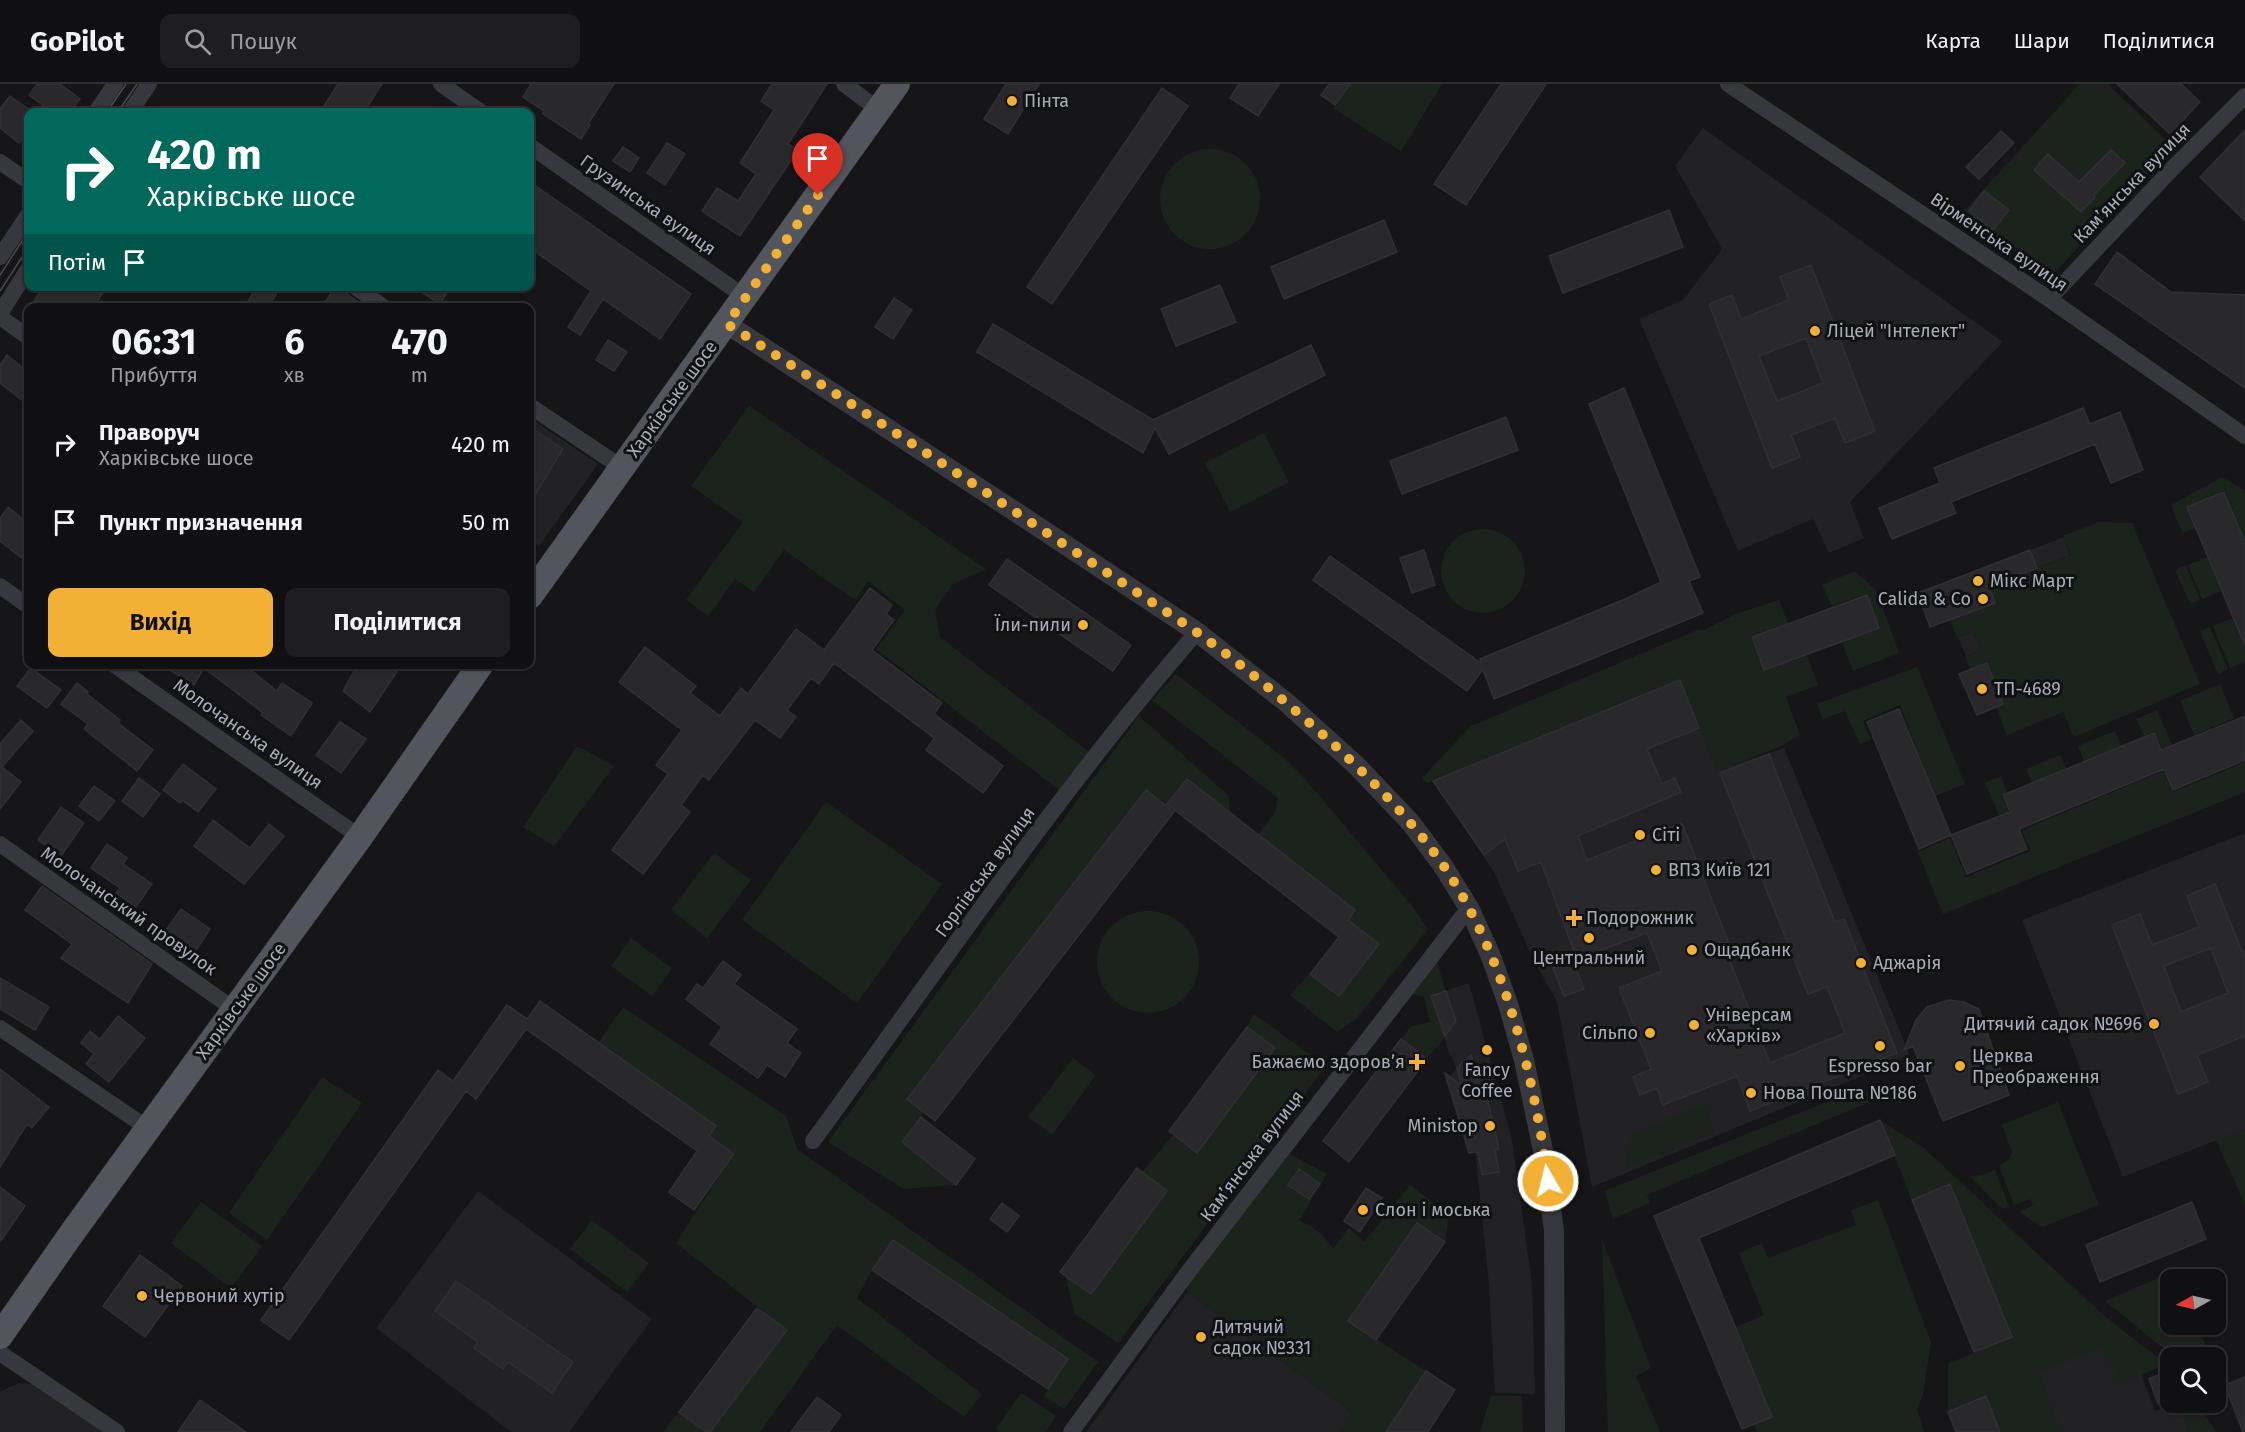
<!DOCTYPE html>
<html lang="uk">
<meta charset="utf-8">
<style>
:root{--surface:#101012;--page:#1e1e20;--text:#f1f3f6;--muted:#9c9d9f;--line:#303032;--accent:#f2b134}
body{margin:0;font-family:"Fira Sans",sans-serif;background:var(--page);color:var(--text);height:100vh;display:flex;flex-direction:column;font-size:22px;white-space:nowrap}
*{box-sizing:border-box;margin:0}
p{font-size:20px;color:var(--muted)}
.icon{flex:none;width:33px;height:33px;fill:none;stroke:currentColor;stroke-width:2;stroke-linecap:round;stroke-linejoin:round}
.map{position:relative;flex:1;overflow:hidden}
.sheet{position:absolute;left:24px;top:219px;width:510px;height:366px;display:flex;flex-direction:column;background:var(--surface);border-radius:12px;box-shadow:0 2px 4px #0004,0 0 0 2px var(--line)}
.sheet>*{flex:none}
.guide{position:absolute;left:24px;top:24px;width:510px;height:183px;border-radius:12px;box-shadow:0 2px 4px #0004,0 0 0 2px var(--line);background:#00695c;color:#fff;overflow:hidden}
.needle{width:39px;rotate:262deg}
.tools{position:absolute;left:2160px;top:1185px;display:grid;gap:12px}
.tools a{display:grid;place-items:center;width:66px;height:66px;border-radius:12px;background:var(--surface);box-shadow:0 2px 4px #0004,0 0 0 2px var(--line);font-size:30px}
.pin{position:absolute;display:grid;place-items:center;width:51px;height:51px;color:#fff;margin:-62px -26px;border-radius:50% 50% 50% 0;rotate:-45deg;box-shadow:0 0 6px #0007}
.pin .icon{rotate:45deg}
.me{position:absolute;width:66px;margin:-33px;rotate:352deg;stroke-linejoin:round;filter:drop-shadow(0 0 4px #0008)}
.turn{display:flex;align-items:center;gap:21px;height:126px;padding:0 24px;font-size:27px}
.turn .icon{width:78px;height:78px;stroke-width:2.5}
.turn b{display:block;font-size:42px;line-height:51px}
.then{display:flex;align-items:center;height:57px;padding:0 24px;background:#0003;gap:12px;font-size:22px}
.eta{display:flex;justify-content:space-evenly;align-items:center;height:102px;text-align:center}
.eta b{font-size:36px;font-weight:700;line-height:42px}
.cta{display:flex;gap:12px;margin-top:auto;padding:12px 24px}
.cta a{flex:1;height:69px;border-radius:12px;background:var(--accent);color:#111;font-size:24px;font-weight:700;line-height:69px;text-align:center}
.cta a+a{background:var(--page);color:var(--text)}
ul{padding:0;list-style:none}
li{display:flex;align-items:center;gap:18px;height:78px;padding:0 24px}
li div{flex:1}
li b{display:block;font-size:22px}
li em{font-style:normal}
header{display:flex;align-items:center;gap:36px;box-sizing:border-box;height:84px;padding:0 30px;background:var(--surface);border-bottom:2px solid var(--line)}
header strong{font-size:28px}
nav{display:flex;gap:33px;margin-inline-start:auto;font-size:21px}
.search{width:420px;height:54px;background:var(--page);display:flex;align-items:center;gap:15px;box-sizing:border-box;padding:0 21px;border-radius:12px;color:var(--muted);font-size:22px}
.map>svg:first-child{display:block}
.built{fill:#222225}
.green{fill:#1c231d}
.building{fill:#29292c;stroke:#303034;stroke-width:1.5;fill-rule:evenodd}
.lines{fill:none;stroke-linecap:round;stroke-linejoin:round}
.minor{stroke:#37383d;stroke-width:16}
.tertiary{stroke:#37383d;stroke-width:20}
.primary{stroke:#53555c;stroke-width:26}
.tram{stroke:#4a4c52;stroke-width:1.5}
.route{stroke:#f2b134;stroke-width:10;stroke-dasharray:0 18}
.poi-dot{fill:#f2b134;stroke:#111113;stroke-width:2}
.labels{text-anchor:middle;stroke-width:6;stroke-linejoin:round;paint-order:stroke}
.poi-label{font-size:18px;fill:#a8adb8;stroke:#111113;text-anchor:start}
.street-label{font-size:18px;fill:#a8adb8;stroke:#111113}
</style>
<header>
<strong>GoPilot</strong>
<div class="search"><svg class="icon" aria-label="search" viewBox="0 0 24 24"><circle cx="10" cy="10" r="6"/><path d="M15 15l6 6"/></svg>Пошук</div>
<nav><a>Карта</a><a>Шари</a><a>Поділитися</a></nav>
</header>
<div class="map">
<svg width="2245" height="1348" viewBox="0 0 2245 1348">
<rect width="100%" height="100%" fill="#161618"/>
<path class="built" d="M1703,44l300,214 -153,160 14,36 -35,15 -16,-34 -75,32 -99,-232 44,-19 39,-51 -47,-83z
M530,334l68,46 -59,82 -9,-6z
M2064,453l6,18 -33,13 -7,-18z
M1973,547l8,19 -15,6 -8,-19z
M1680,596l35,85 1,6 68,-23 126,308 -318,131 -35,-185 -25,-45 -38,-85 -61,-91z
M2245,749v296l-122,48 -101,-257z
M1469,899l43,157 20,144 3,110 -40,-1 -6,-108 -16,-157 -28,-47 12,-12 -8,-16 -18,-57z
M478,1107l174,128 -83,113h-58l-135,-104z
M1187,1208l166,121 -13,19h-254z
M2101,1253l36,27 18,47 23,-8 12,29h-129l-27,-68z
M18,1299l13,1 72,48h-103v-40z"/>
<path class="green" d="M1349,0h93l-41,67 -67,-42z
M2080,0h28l66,64 -121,126 -89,-63z
M1160 115a50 50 0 1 1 100 0a50 50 0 1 1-100 0Z
M749,322l237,163 -33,15 -18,26 5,27 149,115 -30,38 -183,-141 29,-39 -37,-29 -13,19 -71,-50 -30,42 -19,-13 -27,37 -22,-16 57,-78 -52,-36z
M1264,349l25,49 -59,30 -25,-49z
M2222,393l23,14v49l-20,-49 -38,15 9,22 -14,5 -11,-28z
M2099,438l33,1 68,161 -126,53 -11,-25 -56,23 -11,-28 7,-3 -16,-41 -16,7 -6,-13 16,-7 -8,-19 -16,6 -7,-17 45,-17 -6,-16 82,-32 -8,-19z
M1441 487a42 42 0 1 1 84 0a42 42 0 1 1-84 0Z
M2207,473l14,34 -19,8 -14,-34z
M2186,481l14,35 -10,4 -15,-34z
M1855,487l21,19 23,63 -46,18 -11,-29 37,-14 -12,-34 -35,12 -10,-21z
M1779,516l9,23 -37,14 13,33 43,-15 11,30 -32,12 14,38 -21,12 -63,25 -1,-7 -36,-85 -252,103 -5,-5 49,-52 226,-96h7l32,-16z
M2232,534l13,31v13l-15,6 -17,-42z
M2210,543l18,42 -10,5 -18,-42z
M1917,583l48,117 -30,12 -35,-91 -37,16 8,19 -11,4 -15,-33 -22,8 -6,-15z
M1176,590l107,83 23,23 106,126 16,23 -72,90 -19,13 -47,-37 20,-21 29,22 40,-52 -31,-24 7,-10 -97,-76 17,-21 3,-15 -126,-98z
M2220,600l14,34 -40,17 -14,-34z
M2157,626l15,34 -10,4 -8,-16 -10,4 -8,-17z
M1139,632l90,80 1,16 -43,-33 -21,27 -21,-16 -238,309 17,14 -22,30 54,42 -52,4 -76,-47z
M2115,647l6,15 -37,15 -6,-15z
M577,662l37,20 -60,80 -31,-19z
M2060,671l6,14 -34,14 -6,-14z
M2245,678v30l-302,122 -25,-62 32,-14 16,39 64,-26 -8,-21 141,-59 10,21z
M2001,692l6,16 -6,3 7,17 -9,3 -14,-32z
M826,718l116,82 -85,119 -115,-83z
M714,769l37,27 -44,58 -36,-28z
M1097 878a51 51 0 1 1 102 0a51 51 0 1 1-102 0Z
M631,854l41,30 -20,28 -41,-30z
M1436,875l10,32 -15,5 14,41 -18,22 -26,-20 10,-13 19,-4 -6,-25 -13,-3z
M623,923l163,109 11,33 301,213 -34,47 -20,-13 24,-37 -196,-89 -15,28 125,96 -18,23 -127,-92 -77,107h-50l77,-102 -111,-87 58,-89 -25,-18 6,-10 -116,-84z
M1254,930l72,52 -208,277 -43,-29 -10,-39 26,19 76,-103 -25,-19 31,-37 24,17 78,-103 -28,-22z
M1073,974l23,17 -44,60 -24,-18z
M322,993l40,26 -95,137 -38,-27z
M1861,1004l13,12 -227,95 3,8 -37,16 -8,-28z
M2058,1018l41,103 -57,22 -23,-15 14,-7 -2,-6 -17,6 -15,-39 9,-6 4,-8 -10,-27z
M1705,1020l10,28 -91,38 8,-37z
M1880,1036l44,28 178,166 64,50 -45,21 -20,-37 -62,24 23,60h-62l-14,-35 -38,15v-48l63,-27 -61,-152 -38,15z
M2245,1045v75l-29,-64z
M1290,1070l37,20 -28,46c16,8 24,14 34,29l16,-21 15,14 46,-57 39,30 -4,27 -28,-19 -69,98 78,50 -40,61h-46l13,-19 -166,-121 1,-9z
M1995,1086l14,37 -7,2 -32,-33 12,-1z
M1878,1116l53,142 -8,52 -6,15 7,23h-167l-3,-7 18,-8 -36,-90 28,-12 -25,-62 23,-10 6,15 88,-33 -5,-15z
M201,1118l61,44 -31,42 -60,-45z
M592,1136l57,43 -22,29 -57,-43z
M1602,1155l49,129 -15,8 24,56h-52z
M2161,1193l9,22v25l12,2 15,-1 13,31 -36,1 -69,-56z
M1021,1309l35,23 -11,16h-44l-5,-3z
M1491,1312h31l1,36h-43z
M2178,1319h18l21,29h-27z
M679,1328l27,20h-43z"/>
<path class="building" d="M37,0h23l20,15 -10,13h-18l-23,-17z
M338,0h44l-18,28h-44z
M531,0h83l-26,40 2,1 -9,14 -38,-25 1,-3 -21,-14z
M772,0h55l-39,60 10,6 -58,86 -38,-25 15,-23 21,13 18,-27 -16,-11 34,-53 -13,-9z
M1006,0h33l-31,50 -24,-15z
M1239,0h40l-21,32 -28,-18z
M1329,0h21l-15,21 -14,-10z
M1501,0h45l-80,121 -32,-21z
M2117,0h64l19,18 -30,32z
M1162,4l26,18 -136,198 -25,-17z
M10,12l18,13v22l-9,12 -19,-15v-19z
M2245,46v91l-45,-44z
M2001,47l13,12 -35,36 -13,-12z
M667,59l18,11 -20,31 -18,-12z
M623,63l16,11 -9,14 -17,-11z
M2111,66l14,13 -31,32 1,2 -14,15 -47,-42 14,-16 31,28z
M530,98l161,112 -31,45 -57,-40 -23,36 -12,-8 23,-36 -61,-43z
M1984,107l25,19 -16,20 -24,-19z
M1669,126l14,37 -120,46 -14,-37z
M1384,136l13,32 -113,47 -13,-32z
M2117,168l54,40 74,3v93l-150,-104z
M1811,181l64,166 -30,12 -10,-25 -44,17 9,22 -28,11 -63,-164 23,-9 9,24 48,-19 -9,-23zM1806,254l17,45 -46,18 -18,-45z
M1220,201l16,37 -60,24 -15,-37z
M44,202h63l-14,22h-49l-10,-7z
M257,202h24l-13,22h-24z
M335,202h9l3,8 11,8 -4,6h-32z
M412,202h39l-11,18z
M894,214l18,12 -19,29 -18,-12z
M993,240l160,96 158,-75 14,30 -156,79 -14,-26 -12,25 -166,-101z
M608,256l19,12 -13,19 -18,-11z
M7,271l21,17v33l-28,-22v-18z
M1624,304l76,189 -11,4 14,32 -209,86 -11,-30 -16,22 -154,-111 17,-24 151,107 -1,-4 145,-60 36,-17 -72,-178z
M2083,324l7,16 30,-12 23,58 -32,13 -16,-39 -144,58 5,11 -64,26 -13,-31 61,-25 -6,-15z
M1506,333l12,33 -116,44 -12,-33z
M530,343l33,22 -33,54z
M2224,408l21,50v104l-58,-139z
M8,423l20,16v40l-28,-22v-23z
M1424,466l11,35 -23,8 -12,-35z
M2030,466l7,18 -48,19 6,16 -65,24 -12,-34z
M1007,475l124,86 -18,26 -124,-86z
M870,504l22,17 -6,9 8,6 -22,30 70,53 -8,11 69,52 -20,27 -57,-43 8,-12 -100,-75 -15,21 -8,-6 -24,32 9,7 -16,21 -25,-18 -46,60 -6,-5 -22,30 9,7 -47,62 -31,-24 56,-76 -12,-9 26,-35 -63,-48 26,-35 51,39 -6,7 30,23 21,-28 7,6 48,-65 28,21z
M1867,511l12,33 -115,42 -12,-33z
M1987,579l16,41 -26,11 -18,-41z
M160,580h83l34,27 5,-8 30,20 -21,33 -30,-21 2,-2 -59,-45 -10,17z
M358,580h44l-32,48 -27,-21z
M31,584l30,22 -14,18 -30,-22z
M1680,596l19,48 -52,21 15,35 13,-6 6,14 -103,44 9,24 95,-37 47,121 -5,2 46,117 75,-30 -18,-46 -19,7 -88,-221 49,-19 66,168 9,-3 53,134 -147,58 -13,-35 -74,29 -6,-17 -17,7 -7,-18 18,-8 -32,-81 43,-17 -15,-38 -70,26 -36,-97 -23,9 -13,-32 -21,16 -51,-74z
M77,599l11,9 -1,2 33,26 -2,3 35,27 -16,21 -53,-42 4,-5 -27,-20z
M1899,625l52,126 -32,14 -52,-127z
M2245,632v44l-72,30 -9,-21 -145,60 8,20 -60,25 -16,-39 59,-23 -7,-17 151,-62 7,17z
M21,636l12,11 -31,36 19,15 -21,27v-65z
M340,638l26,17 -25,34 -25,-18z
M183,680l33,25 -18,23 -16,-12 -2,3 -17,-13z
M139,694l21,16 -17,23 -21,-16z
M1187,695l168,131 -7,10 31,24 -40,52 -29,-22 29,-37 -172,-133z
M94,702l21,15 -16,20 -20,-15z
M1146,706l28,22 -239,309 -28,-22z
M61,723l23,16 -23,33 -23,-16z
M213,736l37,28 19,-24 15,12 -40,48 -50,-38z
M107,760l20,14 -4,6 29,20 -16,23 -20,-14 4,-5 -29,-20z
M2215,800l30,75v77l-48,19 11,27 -30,12 -66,-169 28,-11 12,31 47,-18 -12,-31zM2211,864l17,45 -47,19 -17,-46z
M42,802l110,78 -24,39 -67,-45 11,-14 -47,-34z
M181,825l29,20 -17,26 -30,-21z
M1573,876l11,29 -20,7 -11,-28z
M723,877l18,14 -7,9 63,45 -10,14 14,10 -16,24 -18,-12 -9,13 -48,-34 12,-17 -36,-28 11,-15 6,4z
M0,894l49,29 -14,23 -35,-21z
M1446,907l10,30 -11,15 -14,-40z
M1949,916l15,2 15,7 30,86 -66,26 -30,-75 -9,4 12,-30 11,-13z
M540,917l176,125 -7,10 25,18 -40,56 -25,-18 28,-41 -171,-122 -50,70 -10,-8 -177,249 -28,-20 177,-250 15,11 54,-76 20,14z
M118,932l27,22 -36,44 -23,-18 8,-10 -13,-11 9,-12 10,8z
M1247,943l28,21 -78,105 -28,-22z
M1401,955l26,20 -78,103 -26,-21z
M1471,971l7,26 6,3 15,65 -4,1 4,22 -17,3 -4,-23 -9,1 -24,-80 17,13 -5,-18z
M0,985l49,38 -17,21 -5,-4 -27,43z
M921,1033l54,42 -19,26 -54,-43z
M1880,1036l15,35 -196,83 73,179 -30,12 -88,-213z
M1137,1084l30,23 -76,103 -31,-22z
M1299,1085l21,15 -11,15 -21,-14z
M1950,1100l62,153 -38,15 -62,-152z
M0,1103l25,19 -25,36z
M1366,1104l16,10 -22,34 -16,-11z
M2192,1118l14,37 -106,43 -14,-37z
M1002,1119l17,13 -12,16 -17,-13z
M1417,1139l28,19 -69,98 -28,-19z
M893,1156l175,119 -20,30 -176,-119z
M140,1171l42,31 -37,51 -42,-31z
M456,1197l117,81 -21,31 -44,-31 -5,7 -29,-21 4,-6 -43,-31z
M757,1224l30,22 -77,102h-4l-27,-20z
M2170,1286v29l-12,5 -9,-25z
M1426,1287l29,19 -27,42h-42z
M2245,1293v55h-2l-18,-47z
M1986,1312l14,36h-44l-8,-20z
M817,1313l24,18 -12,17h-38z
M200,1316l46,32h-68z"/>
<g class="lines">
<path class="minor" d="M441,0l40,28
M844,0l35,26
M1728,0l321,215 196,137
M96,28l19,-28
M130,28l19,-28
M530,62l215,151
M0,78l28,19
M0,173l28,-42
M354,202l31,22
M2049,215l123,-130 73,-73
M0,230l28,-45
M0,233l28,20
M530,322l91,61
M0,502l28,20
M113,580l247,173
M0,760l235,166
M0,944l149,101
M813,1057c125,-171 245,-349 384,-509
M0,1269l117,79
M1071,1348l115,-157 283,-367"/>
<path class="tertiary" d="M727,240l295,192 175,116 90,71 70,63 54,57 32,43 26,42 21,46 18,50 16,56 21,100 9,71 1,201"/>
<path class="primary" d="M530,512l367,-512
M0,1252l72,-103 288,-396 121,-173"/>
<path class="tram" d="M107,28l19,-28
M118,28l19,-28
M0,191l28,-43
M0,207l28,-43"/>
</g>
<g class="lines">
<path class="route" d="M818,111l-91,129c113,72 226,146 338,221 44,29 87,57 130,86 47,33 92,72 135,110 41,38 81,78 113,124 61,89 91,210 105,316"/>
</g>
<g class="poi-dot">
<circle cx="1012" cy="17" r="6"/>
<circle cx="1815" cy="247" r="6"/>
<circle cx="1978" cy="497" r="6"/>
<circle cx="1983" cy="515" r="6"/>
<circle cx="1083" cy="541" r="6"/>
<circle cx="1982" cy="605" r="6"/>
<circle cx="1640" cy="751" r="6"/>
<circle cx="1656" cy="786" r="6"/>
<path d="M1571 825h6v6h6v6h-6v6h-6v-6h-6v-6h6z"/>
<circle cx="1589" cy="854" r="6"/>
<circle cx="1692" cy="866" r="6"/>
<circle cx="1861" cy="879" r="6"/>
<circle cx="2154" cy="940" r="6"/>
<circle cx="1694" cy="941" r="6"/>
<circle cx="1650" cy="949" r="6"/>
<circle cx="1880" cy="962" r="6"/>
<circle cx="1487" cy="966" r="6"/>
<path d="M1414 969h6v6h6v6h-6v6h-6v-6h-6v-6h6z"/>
<circle cx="1960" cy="982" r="6"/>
<circle cx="1751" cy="1009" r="6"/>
<circle cx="1490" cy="1042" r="6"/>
<circle cx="1363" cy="1126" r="6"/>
<circle cx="142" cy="1212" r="6"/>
<circle cx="1201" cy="1253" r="6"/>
</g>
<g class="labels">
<g class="poi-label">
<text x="1024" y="23">Пінта</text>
<text x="1827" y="253">Ліцей "Інтелект"</text>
<text x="1990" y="503">Мікс Март</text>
<text x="1971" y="521" text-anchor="end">Calida &amp; Co</text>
<text x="1071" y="547" text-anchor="end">Їли-пили</text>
<text x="1994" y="611">ТП-4689</text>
<text x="1652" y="757">Сіті</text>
<text x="1668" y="792">ВПЗ Київ 121</text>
<text x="1586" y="840">Подорожник</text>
<text x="1704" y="872">Ощадбанк</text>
<text x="1589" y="880" text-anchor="middle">Центральний</text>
<text x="1873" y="885">Аджарія</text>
<text x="1706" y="937">Універсам<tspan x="1706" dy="21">«Харків»</tspan></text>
<text x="2142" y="946" text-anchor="end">Дитячий садок №696</text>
<text x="1638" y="955" text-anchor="end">Сільпо</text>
<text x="1972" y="978">Церква<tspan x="1972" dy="21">Преображення</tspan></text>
<text x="1405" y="984" text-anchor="end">Бажаємо здоровʼя</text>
<text x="1880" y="988" text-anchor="middle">Espresso bar</text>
<text x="1487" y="992" text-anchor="middle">Fancy<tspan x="1487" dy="21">Coffee</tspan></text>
<text x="1763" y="1015">Нова Пошта №186</text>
<text x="1478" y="1048" text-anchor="end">Ministop</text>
<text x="1375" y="1132">Слон і моська</text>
<text x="154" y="1218">Червоний хутір</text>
<text x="1213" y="1249">Дитячий<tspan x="1213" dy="21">садок №331</tspan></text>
</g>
<g class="street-label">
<text transform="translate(2132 99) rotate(-46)" y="6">Камʼянська вулиця</text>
<text transform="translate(648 121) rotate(35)" y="6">Грузинська вулиця</text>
<text transform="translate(1999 158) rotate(34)" y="6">Вірменська вулиця</text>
<text transform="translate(672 315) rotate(-54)" y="6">Харківське шосе</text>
<text transform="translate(248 650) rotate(35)" y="6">Молочанська вулиця</text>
<text transform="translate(985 788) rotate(-54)" y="6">Горлівська вулиця</text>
<text transform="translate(129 827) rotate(35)" y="6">Молочанський провулок</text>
<text transform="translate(241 917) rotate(-54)" y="6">Харківське шосе</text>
<text transform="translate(1252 1072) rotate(-53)" y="6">Камʼянська вулиця</text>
</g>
</g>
</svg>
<div class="tools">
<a><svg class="needle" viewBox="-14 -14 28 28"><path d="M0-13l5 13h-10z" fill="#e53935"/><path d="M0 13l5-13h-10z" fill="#9c9d9f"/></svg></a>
<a><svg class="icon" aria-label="search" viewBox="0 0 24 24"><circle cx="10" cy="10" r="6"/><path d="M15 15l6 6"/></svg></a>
</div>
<div class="pin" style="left:818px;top:111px;background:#d93025"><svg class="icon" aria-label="arrive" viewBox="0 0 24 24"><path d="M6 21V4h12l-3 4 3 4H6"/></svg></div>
<svg class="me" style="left:1548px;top:1097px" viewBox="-20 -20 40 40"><circle r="17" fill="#f2b134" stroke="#fff" stroke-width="3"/><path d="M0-11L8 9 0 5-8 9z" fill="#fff"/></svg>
<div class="guide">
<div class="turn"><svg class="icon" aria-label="right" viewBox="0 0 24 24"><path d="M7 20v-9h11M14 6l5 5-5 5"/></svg><div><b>420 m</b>Харківське шосе</div></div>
<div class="then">Потім<svg class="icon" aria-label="arrive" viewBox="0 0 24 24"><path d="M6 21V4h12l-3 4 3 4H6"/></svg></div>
</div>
<section class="sheet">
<div class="eta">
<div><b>06:31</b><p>Прибуття</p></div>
<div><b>6</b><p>хв</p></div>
<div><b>470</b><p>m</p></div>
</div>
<ul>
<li><svg class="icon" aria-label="right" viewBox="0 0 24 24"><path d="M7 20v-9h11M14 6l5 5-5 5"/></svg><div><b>Праворуч</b><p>Харківське шосе</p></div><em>420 m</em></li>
<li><svg class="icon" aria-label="arrive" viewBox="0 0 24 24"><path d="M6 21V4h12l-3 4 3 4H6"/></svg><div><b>Пункт призначення</b></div><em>50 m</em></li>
</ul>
<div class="cta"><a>Вихід</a><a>Поділитися</a></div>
</section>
</div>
